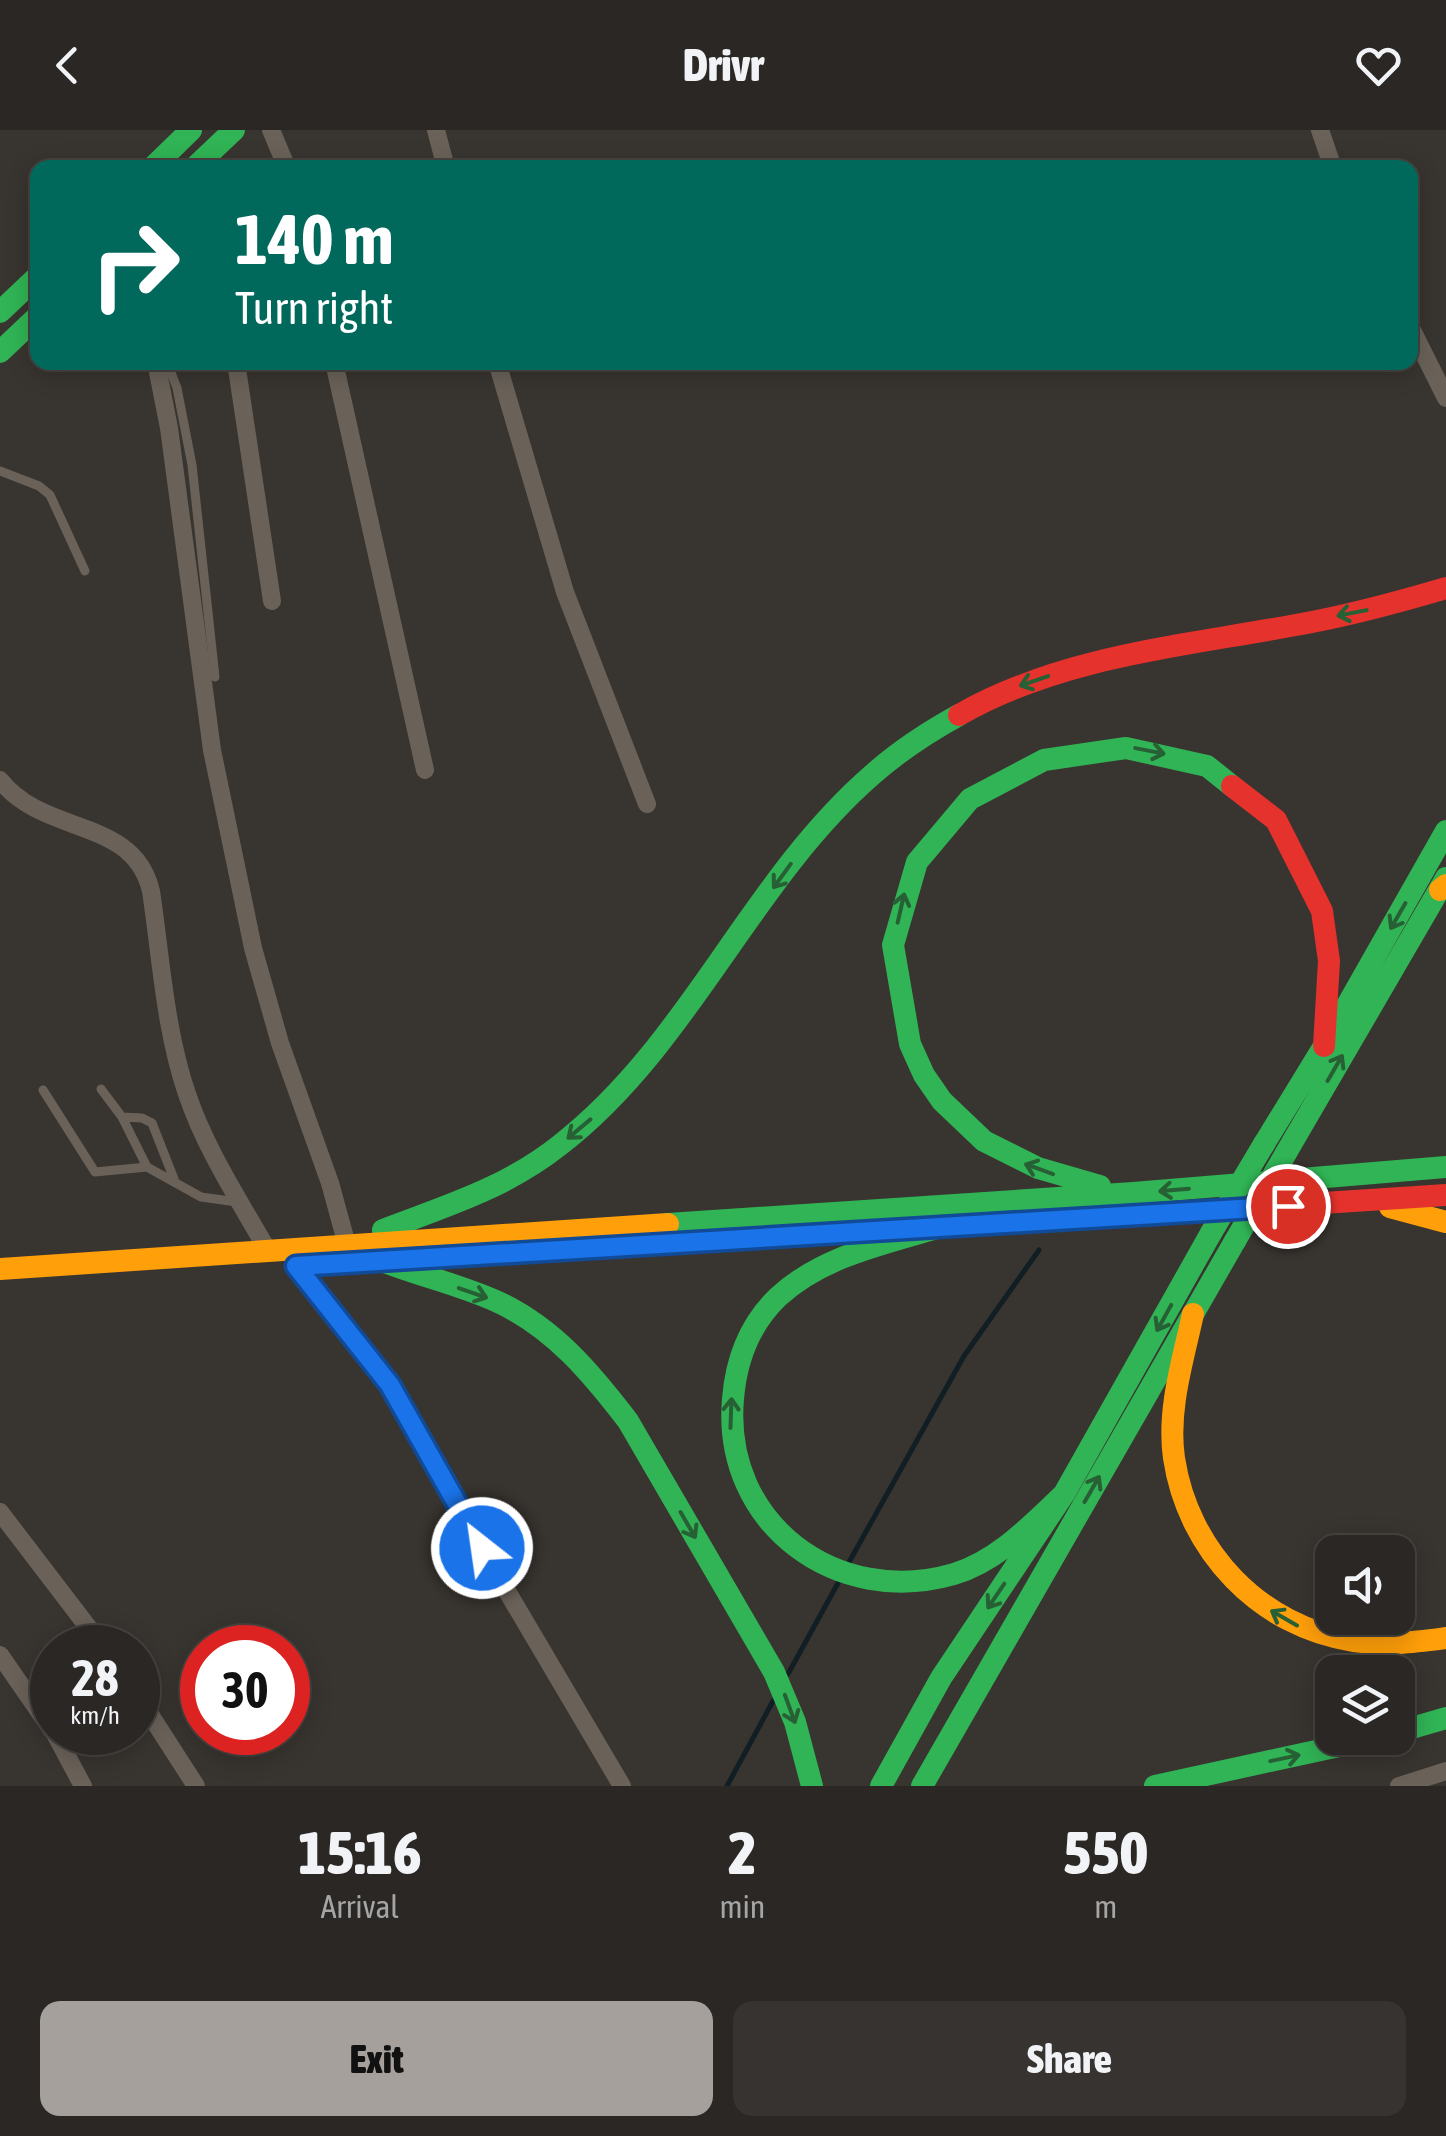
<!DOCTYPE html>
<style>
:root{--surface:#2a2724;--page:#363331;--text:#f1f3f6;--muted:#a5a5a6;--line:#464441;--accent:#a5a09c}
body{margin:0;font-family:"Asap Condensed",sans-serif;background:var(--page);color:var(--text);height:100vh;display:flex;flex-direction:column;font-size:38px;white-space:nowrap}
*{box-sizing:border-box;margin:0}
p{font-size:32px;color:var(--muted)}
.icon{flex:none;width:55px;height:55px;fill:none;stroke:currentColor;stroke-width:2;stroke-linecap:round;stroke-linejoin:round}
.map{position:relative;height:1656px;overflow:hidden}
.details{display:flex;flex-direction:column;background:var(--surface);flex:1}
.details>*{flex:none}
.hud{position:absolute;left:30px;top:30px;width:1388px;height:210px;border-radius:20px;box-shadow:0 5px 25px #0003,0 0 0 2px var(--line);background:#00695c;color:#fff;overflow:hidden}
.fabs{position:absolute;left:1315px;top:1405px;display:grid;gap:20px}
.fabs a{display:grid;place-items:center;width:100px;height:100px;border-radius:20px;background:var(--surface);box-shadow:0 5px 25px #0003,0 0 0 2px var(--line);font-size:50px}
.speed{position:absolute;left:30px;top:1495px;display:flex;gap:20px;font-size:50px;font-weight:700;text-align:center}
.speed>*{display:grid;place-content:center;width:130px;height:130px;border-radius:50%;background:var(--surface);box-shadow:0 5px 25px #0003,0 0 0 2px var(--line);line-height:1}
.speed small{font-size:25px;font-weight:400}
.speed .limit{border:15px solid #d22;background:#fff;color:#111}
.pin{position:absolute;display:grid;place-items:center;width:85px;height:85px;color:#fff;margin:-42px;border:5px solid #fff;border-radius:50%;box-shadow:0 2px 10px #0007}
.me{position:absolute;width:110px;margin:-55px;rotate:330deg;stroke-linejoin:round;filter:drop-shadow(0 0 8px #0008)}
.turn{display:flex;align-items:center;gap:35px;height:210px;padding:0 40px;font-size:45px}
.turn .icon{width:130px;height:130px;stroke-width:2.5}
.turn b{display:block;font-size:70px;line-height:85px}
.eta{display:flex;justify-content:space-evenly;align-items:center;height:170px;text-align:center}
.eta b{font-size:60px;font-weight:800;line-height:70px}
.cta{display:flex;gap:20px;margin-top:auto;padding:20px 40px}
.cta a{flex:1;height:115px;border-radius:20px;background:var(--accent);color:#111;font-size:40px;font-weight:800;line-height:115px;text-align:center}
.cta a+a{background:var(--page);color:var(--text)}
header{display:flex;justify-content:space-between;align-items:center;height:130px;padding:0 40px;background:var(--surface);font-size:45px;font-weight:800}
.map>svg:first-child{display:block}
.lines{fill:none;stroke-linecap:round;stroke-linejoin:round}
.stream{stroke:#111f25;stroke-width:5}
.lane{stroke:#6a6259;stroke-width:9}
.street{stroke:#6a6259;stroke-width:18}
.fast{stroke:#30b455;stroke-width:22}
.slow{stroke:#ff9f0a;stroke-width:22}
.jam{stroke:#e5322d;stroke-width:22}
.fast-bridge{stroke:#30b455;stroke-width:22}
.oneway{stroke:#276034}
.route-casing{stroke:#114b97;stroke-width:25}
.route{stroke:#1a73e8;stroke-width:18}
</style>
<header><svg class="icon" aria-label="back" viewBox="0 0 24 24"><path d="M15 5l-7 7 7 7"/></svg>Drivr<svg class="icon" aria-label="heart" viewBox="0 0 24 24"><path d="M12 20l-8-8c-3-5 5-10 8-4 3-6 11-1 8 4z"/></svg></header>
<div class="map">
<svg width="1446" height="1656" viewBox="0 0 1446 1656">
<rect width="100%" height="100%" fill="#383430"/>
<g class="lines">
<path class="stream" d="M848,1434l116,-208 75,-106
M788,1544l50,-91
M727,1656l46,-85"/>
<path class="lane" d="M167,232l10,26 15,77 23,212
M0,341l39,15 11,9 35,76
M101,959l21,28 25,50
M43,960l52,82 52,-5 54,30 36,5
M122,987l20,1 10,5 22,56"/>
<path class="street" d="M271,0l16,38
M436,0l10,38
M1320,0l13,38
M1410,196l36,72
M156,232l13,66 43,322 41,198 27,95 50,140 17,62
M236,232l36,239
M334,232l91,408
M497,232l68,230 82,212
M0,650c45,57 133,36 151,111 10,67 14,139 36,203 19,56 52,106 81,157
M297,1136l94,119 77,140 154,261
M0,1382l104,136
M0,1525l52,75
M138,1566l58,90
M54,1602l29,54
M1399,1656l47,-15"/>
<path class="fast" d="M152,38l39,-38
M194,38l40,-38
M0,182l38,-36
M0,222l38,-36
M1264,1014l60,-98 122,-215
M1286,1023l160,-275
M1100,1056l-62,-18 -54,-27 -42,-40 -18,-26 -14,-31 -17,-99 24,-83 53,-63 74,-39 82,-12 81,18 25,20
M668,1094l465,-31 313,-26
M937,1098c-55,16 -116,29 -159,69 -29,28 -42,64 -45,102 -11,125 104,209 221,175 44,-13 78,-50 110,-80
M383,1100c63,-24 123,-42 177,-85 130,-101 189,-263 312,-370 27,-24 56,-43 87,-60
M382,1131c38,15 79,24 116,41 56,26 94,72 130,119l146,251 21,50 17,64
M1398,1602l48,-14
M881,1656l60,-108 123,-184 147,-261
M922,1656l313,-545
M1155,1656l221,-48"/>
<path class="slow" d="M1440,760l6,-5
M1390,1077l56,15
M0,1139l668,-45
M1193,1184c-10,46 -26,96 -19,144 14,93 86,169 180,183 32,5 61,1 92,-3"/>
<path class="jam" d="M959,585c106,-61 235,-70 353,-93 46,-9 90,-21 134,-34
M1232,656l44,34 46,91 7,50 -5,85
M1107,1087l339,-22"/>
<path class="fast-bridge" d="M1211,1103l53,-89
M1235,1111l51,-88"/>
</g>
<defs><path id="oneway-shaft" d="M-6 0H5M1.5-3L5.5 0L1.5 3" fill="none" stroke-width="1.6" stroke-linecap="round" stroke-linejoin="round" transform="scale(2.5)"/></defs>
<g class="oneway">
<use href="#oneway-shaft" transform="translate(1352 483) rotate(169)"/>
<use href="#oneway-shaft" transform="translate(1034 551) rotate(161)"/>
<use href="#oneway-shaft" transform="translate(1150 621) rotate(11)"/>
<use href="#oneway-shaft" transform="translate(782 746) rotate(126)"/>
<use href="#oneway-shaft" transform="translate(901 778) rotate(-77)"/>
<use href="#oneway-shaft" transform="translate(1398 786) rotate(120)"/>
<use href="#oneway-shaft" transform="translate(1335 938) rotate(-60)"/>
<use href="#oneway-shaft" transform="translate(579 999) rotate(140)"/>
<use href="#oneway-shaft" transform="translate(1039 1039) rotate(-160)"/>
<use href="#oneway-shaft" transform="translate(1174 1060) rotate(175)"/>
<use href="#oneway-shaft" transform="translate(473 1163) rotate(19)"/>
<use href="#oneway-shaft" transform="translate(1164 1188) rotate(119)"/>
<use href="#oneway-shaft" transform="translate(731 1283) rotate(-88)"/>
<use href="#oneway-shaft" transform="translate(1092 1359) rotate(-60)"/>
<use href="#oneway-shaft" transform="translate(688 1395) rotate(60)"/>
<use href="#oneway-shaft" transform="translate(996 1466) rotate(124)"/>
<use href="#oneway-shaft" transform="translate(1284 1488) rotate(-150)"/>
<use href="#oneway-shaft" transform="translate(790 1579) rotate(70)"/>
<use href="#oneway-shaft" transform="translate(1285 1628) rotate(-12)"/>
</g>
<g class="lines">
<defs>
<path id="route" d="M482,1418l-92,-163 -94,-119 992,-60"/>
</defs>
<use href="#route" class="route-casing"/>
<use href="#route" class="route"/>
</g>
</svg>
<div class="fabs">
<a><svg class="icon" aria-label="sound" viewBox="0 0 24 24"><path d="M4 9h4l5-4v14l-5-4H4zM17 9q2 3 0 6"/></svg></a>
<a><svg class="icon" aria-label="layers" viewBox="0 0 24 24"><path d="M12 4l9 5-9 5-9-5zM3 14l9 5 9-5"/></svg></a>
</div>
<div class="speed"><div>28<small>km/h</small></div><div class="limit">30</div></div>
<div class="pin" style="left:1288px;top:1076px;background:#d93025"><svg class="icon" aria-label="arrive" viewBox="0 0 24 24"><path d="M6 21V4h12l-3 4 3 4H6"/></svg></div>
<svg class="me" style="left:482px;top:1418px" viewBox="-20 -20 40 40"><circle r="17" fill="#1a73e8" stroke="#fff" stroke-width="3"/><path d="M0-11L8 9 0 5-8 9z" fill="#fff"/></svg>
<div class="hud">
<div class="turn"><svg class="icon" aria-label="right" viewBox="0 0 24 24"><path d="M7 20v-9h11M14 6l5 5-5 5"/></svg><div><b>140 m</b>Turn right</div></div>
</div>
</div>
<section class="details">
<div class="eta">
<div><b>15:16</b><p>Arrival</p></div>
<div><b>2</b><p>min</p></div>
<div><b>550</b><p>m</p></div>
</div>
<div class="cta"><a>Exit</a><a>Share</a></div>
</section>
